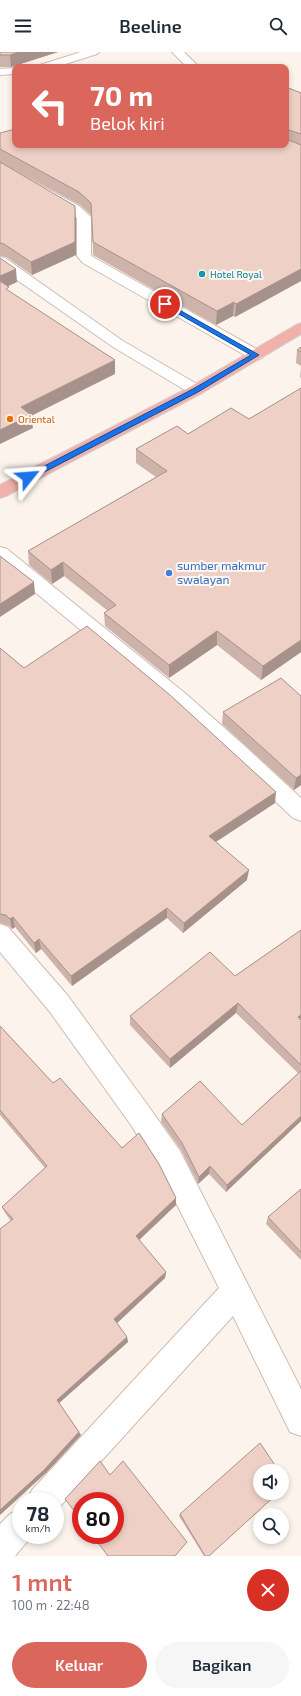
<!DOCTYPE html>
<html lang="id">
<meta charset="utf-8">
<style>
:root{--surface:#fff;--page:#f6f6f7;--text:#1f2937;--muted:#747a83;--accent:#da665c}
body{margin:0;font-family:"Exo 2",sans-serif;background:var(--page);color:var(--text);height:100vh;display:flex;flex-direction:column;font-size:15px;white-space:nowrap}
*{box-sizing:border-box;margin:0}
p{font-size:13px;color:var(--muted)}
.icon{flex:none;width:22px;height:22px;fill:none;stroke:currentColor;stroke-width:2;stroke-linecap:round;stroke-linejoin:round}
.map{position:relative;height:1504px;overflow:hidden}
.sheet{display:flex;flex-direction:column;background:var(--surface);flex:1}
.sheet>*{flex:none}
.guide{position:absolute;left:12px;top:12px;width:277px;height:84px;border-radius:8px;box-shadow:0 2px 6px #0003;background:#da665c;color:#fff;overflow:hidden}
.buttons{position:absolute;left:253px;top:1412px;display:grid;gap:8px}
.buttons a{display:grid;place-items:center;width:36px;height:36px;border-radius:50%;background:var(--surface);box-shadow:0 2px 6px #0003;font-size:20px}
.speed{position:absolute;left:12px;top:1440px;display:flex;gap:8px;font-size:20px;font-weight:700;text-align:center}
.speed>*{display:grid;place-content:center;width:52px;height:52px;border-radius:50%;background:var(--surface);box-shadow:0 2px 6px #0003;line-height:1}
.speed small{font-size:10px;font-weight:400}
.speed .limit{border:6px solid #d22;background:#fff;color:#111}
.pin{position:absolute;display:grid;place-items:center;width:34px;height:34px;color:#fff;margin:-17px;border:2px solid #fff;border-radius:50%;box-shadow:0 1px 4px #0007}
.me{position:absolute;width:44px;margin:-22px;rotate:62deg;stroke-linejoin:round;filter:drop-shadow(0 0 3px #0008)}
.turn{display:flex;align-items:center;gap:14px;height:84px;padding:0 12px;font-size:18px}
.turn .icon{width:52px;height:52px;stroke-width:2.5}
.turn b{display:block;font-size:28px;line-height:34px}
.round{display:grid;place-items:center;flex:none;width:42px;height:42px;border-radius:21px;background:var(--page)}
.head{display:flex;align-items:center;justify-content:space-between;height:68px;padding:0 12px}
h1{font-size:24px;font-weight:600;line-height:30px;color:var(--accent)}
.action{display:flex;gap:8px;margin-top:auto;padding:8px 12px}
.action a{flex:1;height:46px;border-radius:24px;background:var(--accent);color:#fff;font-size:16px;font-weight:600;line-height:46px;text-align:center}
.action a+a{background:var(--page);color:var(--text)}
header{display:flex;justify-content:space-between;align-items:center;height:52px;padding:0 12px;background:var(--surface);font-size:18px;font-weight:600}
.map>svg:first-child{display:block}
.lines{fill:none;stroke-linecap:round;stroke-linejoin:round}
.minor-casing{stroke:#cfbcb4;stroke-width:2}
.highway-casing{stroke:#d8d0ce;stroke-width:2}
.minor{fill:#fff;fill-rule:evenodd}
.highway{fill:#efb1a9;fill-rule:evenodd}
.wall{fill:#cdb3aa}
.shaded-wall{fill:#a7928b}
.building{fill:#eed0c6;stroke:#a7928b}
.route{fill:#1a73e8;stroke:#114b97}
.culture-dot{fill:#0f9aa8;stroke:#fef7f2;stroke-width:1.5}
.food-dot{fill:#e8710a;stroke:#fef7f2;stroke-width:1.5}
.shop-dot{fill:#3f7fe0;stroke:#fef7f2;stroke-width:1.5}
.labels{text-anchor:middle;stroke-width:4;stroke-linejoin:round;paint-order:stroke}
.far-culture-label{font-size:10px;fill:#0d838f;stroke:#fef7f2;text-anchor:start}
.far-food-label{font-size:10px;fill:#c56008;stroke:#fef7f2;text-anchor:start}
.shop-label{font-size:12px;fill:#366cbe;stroke:#fef7f2;text-anchor:start}
</style>
<header><svg class="icon" aria-label="menu" viewBox="0 0 24 24"><path d="M4 6h16M4 12h16M4 18h16"/></svg>Beeline<svg class="icon" aria-label="search" viewBox="0 0 24 24"><circle cx="10" cy="10" r="6"/><path d="M15 15l6 6"/></svg></header>
<div class="map">
<svg width="301" height="1504" viewBox="0 0 301 1504">
<rect width="100%" height="100%" fill="#fbf3ec"/>
<g class="lines">
<defs>
<path id="minor" d="M81,0h18l-2,2 -41,13h-18l2,-2z
M172,0h12l15,15h-12z
M15,16v6l-15,1v-6z
M0,111l79,43 12,11v38l2,2 169,95 2,3 -2,3 -6,2 -6,-2 -167,-95 -6,-7v-38l-8,-6 -69,-40z
M0,205l5,1 118,83 79,46 2,3 -2,3 -6,2 -6,-2 -77,-46 -113,-79z
M0,495l7,2 179,145 62,55 53,49v23l-8,-3 -60,-57 -62,-56 -171,-142z
M0,872l8,3 60,69 81,111 31,44 121,238v47l-11,-4 -57,-116 -178,196v-11h-28l5,-11 187,-202 -59,-117 -29,-46 -81,-113 -50,-60z
M21,1457v26h12l-1,1 -17,20h-15v-32l10,-10z"/>
<path id="highway" d="M301,271v11l-99,59 -196,103 -6,2v-13l190,-98 106,-62z"/>
</defs>
<use href="#minor" class="minor-casing"/>
<use href="#highway" class="highway-casing"/>
<use href="#minor" class="minor"/>
<use href="#highway" class="highway"/>
</g>
<path class="wall" d="M0,0h58l-47,15h-11z
M286,35l15,6v188l-66,36 -2,-1 -17,9 -123,-70 -1,-39 -12,-11 -80,-43v-29l15,12h271z
M0,110l76,57v36l-44,20 -26,-18 -6,-1z
M301,295v19l-5,-3 1,-13z
M301,316v10l-1,-1z
M301,336v264l-40,28 -44,-35 -48,33 -64,-52 -1,-13 4,-2 -44,-35 -12,8 -23,-19 -1,-14 128,-74 -20,-14v-14l52,-15 61,-15z
M0,596l24,20 251,135 -59,39 31,38 -64,53 -16,-15 -95,68 -31,-37 -5,4 -21,-26 -3,2 -3,-3 -9,-3z
M301,644v89l-7,5 -72,-66 1,-12z
M301,878v191l-75,71 -17,-18 -11,10 -17,-34 -20,-28 1,-8 80,11 56,-52 -62,-60 -66,55 -40,-43v-9l105,-40z
M0,974l53,57 69,65 54,57 -37,35 27,32 -1,6 -48,45 10,14 1,5 -69,61 20,29 2,3 -35,38 -35,-252 -6,-8 -3,-6 43,-39 -45,-53z
M301,1137v71l-35,-36 2,-7z
M180,1462l29,42h-5l-25,-40z"/>
<path class="shaded-wall" d="M19,0h39l-47,15 -1,-12z
M75,154l1,13v36l-44,20 -1,-13z
M16,217l1,13 -17,8v-14z
M301,217v12l-66,36 1,-13z
M234,250l-1,14 -17,9 1,-14z
M115,308v14l-84,42 2,12 -33,16v-14l21,-23z
M63,510l1,14 -12,8 -1,-14z
M34,530l1,12 -35,23v-13z
M217,579v14l-48,33v-13z
M301,588v12l-40,28 2,-14z
M301,723v10l-7,5 2,-12z
M276,740l-1,11 -67,44 1,-11z
M249,818l-2,10 -64,53 1,-10z
M167,856v10l-95,68 -1,-10z
M13,865l2,10 -3,2 -2,-10z
M39,887l2,10 -5,4 -2,-10z
M238,951l-2,10 -66,55v-9z
M301,963v7l-3,-5z
M301,1064v5l-75,71 1,-7z
M210,1114l-1,8 -11,10 1,-7z
M176,1146v7l-40,38v-7z
M166,1220l-1,6 -50,47 -1,-6z
M127,1285l1,5 -70,62 -1,-4z
M79,1380l2,3 -35,38 -46,42v-5z"/>
<path class="building" d="M0,0h19l-9,3h-10z
M286,35l15,6v41l-15,-5z
M15,77v16h271v-6l15,6v124l-65,35 -2,-2 -17,9 -124,-69 -2,-39 -12,-11 -79,-43v-16z
M0,110l75,44v36l-44,20 -27,-18 -4,-1z
M0,206l16,11 -16,7z
M0,229l9,6 -3,2 109,71 -94,47 10,8 -31,15z
M301,295v5l-4,-2z
M301,336v252l-38,26 -46,-35 -48,34 -65,-52 12,-8 -53,-43 -12,8 -23,-19 139,-80 -31,-22 41,-23 11,8 43,-26 18,11z
M0,504l34,26 -34,22z
M87,574l83,69 106,97 -67,44 40,34 -65,53 -17,-15 -96,68 -32,-37 -5,4 -21,-26 -3,2 -4,-4 -6,-1v-266l24,20z
M281,626l20,18v79l-5,3 -73,-66z
M301,878v85l-3,2 3,3v45l-63,-62 -68,56 -40,-43 80,-64 25,24z
M0,974l53,57 7,-5 62,70 17,-15 20,31 17,34 -40,38 30,36 -52,47 13,18 -70,63 22,32 -35,38 -44,40v-281l13,-10 -11,-12 45,-41 -47,-56z
M301,1019v45l-74,69 -17,-19 -11,11 -17,-34 -20,-29 38,-33 42,44z
M301,1137v63l-33,-35z
M260,1391l19,28h-19v22h18l-69,63h-4l-25,-42z
M100,1409l10,14 13,-14 64,81 -12,14h-67l-16,-21h23v-34h-34v19l-16,-21z
M282,1423l6,9 -6,6z"/>
<path class="route" d="M163,251h4l92,52 -61,37 -167,87h-6v-3l168,-87 58,-34 -88,-50z"/>
<circle class="culture-dot" cx="202" cy="222" r="4"/>
<circle class="food-dot" cx="10" cy="367" r="4"/>
<circle class="shop-dot" cx="169" cy="521" r="4"/>
<g class="labels">
<g class="far-culture-label">
<text x="210" y="226">Hotel Royal</text>
</g>
<g class="far-food-label">
<text x="18" y="371">Oriental</text>
</g>
<g class="shop-label">
<text x="177" y="518">sumber makmur<tspan x="177" dy="14">swalayan</tspan></text>
</g>
</g>
</svg>
<div class="buttons">
<a><svg class="icon" aria-label="sound" viewBox="0 0 24 24"><path d="M4 9h4l5-4v14l-5-4H4zM17 9q2 3 0 6"/></svg></a>
<a><svg class="icon" aria-label="search" viewBox="0 0 24 24"><circle cx="10" cy="10" r="6"/><path d="M15 15l6 6"/></svg></a>
</div>
<div class="speed"><div>78<small>km/h</small></div><div class="limit">80</div></div>
<div class="pin" style="left:165px;top:252px;background:#d93025"><svg class="icon" aria-label="arrive" viewBox="0 0 24 24"><path d="M6 21V4h12l-3 4 3 4H6"/></svg></div>
<svg class="me" style="left:28px;top:425px" viewBox="-20 -20 40 40"><path d="M0-17L14 15 0 8-14 15z" fill="#1a73e8" stroke="#fff" stroke-width="4"/></svg>
<div class="guide">
<div class="turn"><svg class="icon" aria-label="left" viewBox="0 0 24 24"><path d="M17 20v-9H6M10 6l-5 5 5 5"/></svg><div><b>70 m</b>Belok kiri</div></div>
</div>
</div>
<section class="sheet">
<div class="head"><div><h1>1 mnt</h1><p>100 m · 22:48</p></div><a class="round" style="background:#d93025;color:#fff"><svg class="icon" aria-label="close" viewBox="0 0 24 24"><path d="M6 6l12 12M18 6L6 18"/></svg></a></div>
<div class="action"><a>Keluar</a><a>Bagikan</a></div>
</section>
